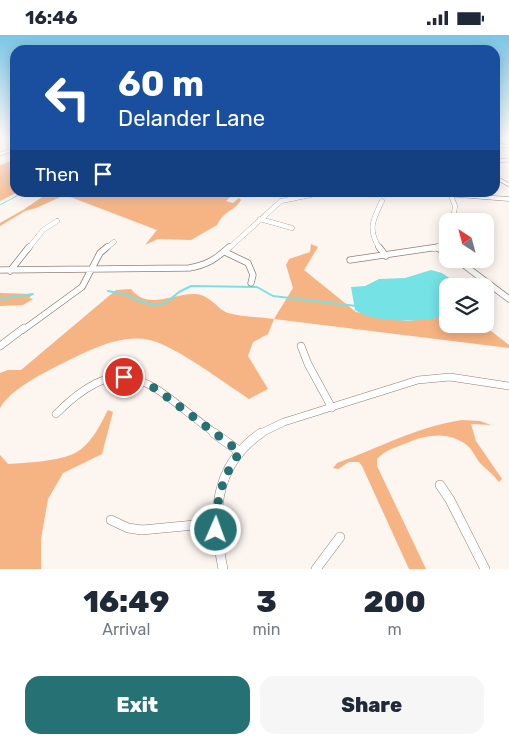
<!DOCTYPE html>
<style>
:root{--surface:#fff;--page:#f6f6f7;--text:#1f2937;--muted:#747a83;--accent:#267173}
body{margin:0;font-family:Rubik,sans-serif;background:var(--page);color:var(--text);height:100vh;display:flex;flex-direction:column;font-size:19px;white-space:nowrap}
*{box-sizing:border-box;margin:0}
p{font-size:16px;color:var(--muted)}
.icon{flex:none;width:28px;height:28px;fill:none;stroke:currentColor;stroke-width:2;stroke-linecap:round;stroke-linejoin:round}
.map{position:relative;height:534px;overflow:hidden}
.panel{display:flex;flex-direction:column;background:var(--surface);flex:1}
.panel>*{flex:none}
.top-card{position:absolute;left:10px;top:10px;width:490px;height:152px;border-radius:15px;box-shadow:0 2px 12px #0003;background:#1a4fa0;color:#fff;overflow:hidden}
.needle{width:32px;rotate:324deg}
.tools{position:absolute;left:439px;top:178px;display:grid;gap:10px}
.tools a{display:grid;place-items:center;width:55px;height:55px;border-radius:10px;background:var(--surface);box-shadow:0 2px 12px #0003;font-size:25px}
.pin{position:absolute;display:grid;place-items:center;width:42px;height:42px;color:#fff;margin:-21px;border:2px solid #fff;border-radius:50%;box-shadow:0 1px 5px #0007}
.me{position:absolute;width:55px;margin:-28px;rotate:2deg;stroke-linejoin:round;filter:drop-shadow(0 0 4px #0008)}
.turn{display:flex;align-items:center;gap:18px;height:105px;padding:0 25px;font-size:22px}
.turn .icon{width:65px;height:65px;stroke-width:2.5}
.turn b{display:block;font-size:35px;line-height:42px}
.then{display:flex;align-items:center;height:48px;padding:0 25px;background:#0003;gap:10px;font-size:19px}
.eta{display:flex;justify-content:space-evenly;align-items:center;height:85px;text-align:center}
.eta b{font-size:30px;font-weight:800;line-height:35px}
.action{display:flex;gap:10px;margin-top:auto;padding:10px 25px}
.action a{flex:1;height:58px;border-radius:15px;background:var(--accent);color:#fff;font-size:20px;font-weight:800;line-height:58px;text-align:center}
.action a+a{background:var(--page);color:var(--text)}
.status{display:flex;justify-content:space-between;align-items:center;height:35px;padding:0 25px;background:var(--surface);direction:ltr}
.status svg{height:14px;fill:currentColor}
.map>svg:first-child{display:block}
.forest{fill:#f6b383}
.water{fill:#75e2e6}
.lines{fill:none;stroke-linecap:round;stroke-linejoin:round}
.stream-far1{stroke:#75e2e6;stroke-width:1}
.stream{stroke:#75e2e6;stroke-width:2}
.street-far4-casing{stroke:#928176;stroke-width:4}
.street-far3-casing{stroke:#928176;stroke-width:5}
.street-far2-casing{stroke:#928176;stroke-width:7}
.street-far1-casing{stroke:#928176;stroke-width:8}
.street-casing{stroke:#928176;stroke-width:10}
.secondary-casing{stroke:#928176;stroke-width:1}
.street-far4{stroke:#fff;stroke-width:3}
.street-far3{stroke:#fff;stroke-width:4.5}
.street-far2{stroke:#fff;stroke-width:5.5}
.street-far1{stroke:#fff;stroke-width:7}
.street{stroke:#fff;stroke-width:9}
.secondary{fill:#fff;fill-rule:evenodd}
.route{stroke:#267173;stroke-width:9;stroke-dasharray:0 16.2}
</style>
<div class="status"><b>16:46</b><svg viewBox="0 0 49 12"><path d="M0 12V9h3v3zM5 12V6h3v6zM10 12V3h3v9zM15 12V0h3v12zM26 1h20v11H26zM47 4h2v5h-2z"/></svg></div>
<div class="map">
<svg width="509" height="534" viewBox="0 0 509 534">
<rect width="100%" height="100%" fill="#fdf5f0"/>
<path class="forest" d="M15,125l1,33 -16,8v-36z
M48,158h168l14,4 -4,4 7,2 6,-5 2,2c-7,12 -16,9 -24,25l-26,15 -33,-1 -13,6 12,-15 -92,-35 -29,13 -11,3 -25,15v-3l23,-13z
M311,209l7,3 -14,23 52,42 51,9 40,-5 1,8h34l27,21v3l-235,-29 -6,15 -15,8 -5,14 20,33 -19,10c-24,-16 -74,-53 -99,-59 -33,-7 -67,14 -95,27 -17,9 -46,24 -55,41v-35l8,-3h13l95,-80 15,-1c17,22 42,4 64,5 16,1 23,16 33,19 14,4 31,4 46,6l19,-31 -7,-23 3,-6 21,-7z
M0,258l33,1 -4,4 4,1 -10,6 -23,1z
M108,375l5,2 -11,42 -39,19 -15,26 -7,40v30h-41v-114l8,9c17,-1 52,-3 67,-11 16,-8 25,-28 33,-43z
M462,385l18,1 11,4 -20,-1 5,17 26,38 -3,3c-6,-8 -13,-13 -19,-19 -4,-5 -7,-12 -11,-16 -18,-16 -41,-13 -62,-4 -11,4 -22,7 -30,16v7l49,103h-17l-47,-103 -3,-4h-10l-11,7 -5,-1 4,-5c42,-15 79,-36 125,-43z"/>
<path class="water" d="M431,235l11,3 19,13h-13l-1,30c-23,6 -72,8 -92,-6l-4,-23 14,-1 14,-7 26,-1z"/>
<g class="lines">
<path class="stream-far1" d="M0,170l22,-12"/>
<path class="stream" d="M108,256l16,3 21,9 13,2 9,-3 12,-10 12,-6 66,1 16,9 83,10
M0,264l33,-5"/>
<defs>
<path id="street-far4" d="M495,110l14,1
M0,119l15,-5
M495,126l14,-1
M495,142l14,8"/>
<path id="street-far3" d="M450,158l5,13 -2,15
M260,184l32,9
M28,214l15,-19 14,-9
M105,214l9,-7
M228,214l53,-48 39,-8
M380,214c-13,-20 -7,-29 2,-48
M434,214l14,-9"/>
<path id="street-far2" d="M379,212l7,9
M437,213l11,5
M225,217l23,11 5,12 -2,8
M456,224l53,40
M350,225l88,-13
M0,235l189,-2c18,-3 27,-9 40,-21
M10,236l19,-24
M23,295l59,-43 18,-34 7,-6"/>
<path id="street-far1" d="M0,311l24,-18
M301,311l7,18 24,44
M56,379c71,-71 96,-26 160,20
M259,399l25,-12 134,-42 32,-3 59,9"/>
<path id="street" d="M214,398l26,19
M440,450l10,15 35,69
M111,485l17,8 14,2 74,-7
M223,534c-11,-52 -10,-103 38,-136
M316,534l24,-32"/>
<path id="secondary" d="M430,158h16l63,4v4l-76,-6z"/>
</defs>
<use href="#street-far4" class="street-far4-casing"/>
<use href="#street-far3" class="street-far3-casing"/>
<use href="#street-far2" class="street-far2-casing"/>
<use href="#street-far1" class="street-far1-casing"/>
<use href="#street" class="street-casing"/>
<use href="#secondary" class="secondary-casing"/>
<use href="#street-far4" class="street-far4"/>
<use href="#street-far3" class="street-far3"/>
<use href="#street-far2" class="street-far2"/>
<use href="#street-far1" class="street-far1"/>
<use href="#street" class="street"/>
<use href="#secondary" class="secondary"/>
</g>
<linearGradient id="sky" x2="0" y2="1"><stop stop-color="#7ac6e7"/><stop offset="0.58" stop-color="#fefaf8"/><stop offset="1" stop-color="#fefaf8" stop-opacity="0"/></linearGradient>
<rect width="509" height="177" fill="url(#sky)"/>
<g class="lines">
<path class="route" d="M124,342l16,2 19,12 81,61c-18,25 -24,48 -24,78"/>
</g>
</svg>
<div class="tools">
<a><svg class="needle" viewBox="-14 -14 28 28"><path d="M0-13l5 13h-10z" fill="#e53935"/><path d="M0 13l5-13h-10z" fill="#747a83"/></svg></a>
<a><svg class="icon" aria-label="layers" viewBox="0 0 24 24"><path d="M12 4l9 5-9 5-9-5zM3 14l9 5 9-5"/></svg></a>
</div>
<div class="pin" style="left:124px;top:342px;background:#d93025"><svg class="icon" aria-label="arrive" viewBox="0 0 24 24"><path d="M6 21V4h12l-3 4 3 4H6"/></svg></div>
<svg class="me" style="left:216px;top:495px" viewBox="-20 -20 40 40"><circle r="17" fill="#267173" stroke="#fff" stroke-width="3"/><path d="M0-11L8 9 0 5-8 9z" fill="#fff"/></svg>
<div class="top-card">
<div class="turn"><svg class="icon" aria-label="left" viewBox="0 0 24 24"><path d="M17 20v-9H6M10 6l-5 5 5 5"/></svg><div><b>60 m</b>Delander Lane</div></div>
<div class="then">Then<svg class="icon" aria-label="arrive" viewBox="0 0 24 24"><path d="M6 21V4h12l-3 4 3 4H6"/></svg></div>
</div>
</div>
<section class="panel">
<div class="eta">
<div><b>16:49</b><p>Arrival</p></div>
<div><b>3</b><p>min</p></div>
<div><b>200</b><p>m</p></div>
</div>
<div class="action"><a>Exit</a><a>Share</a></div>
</section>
